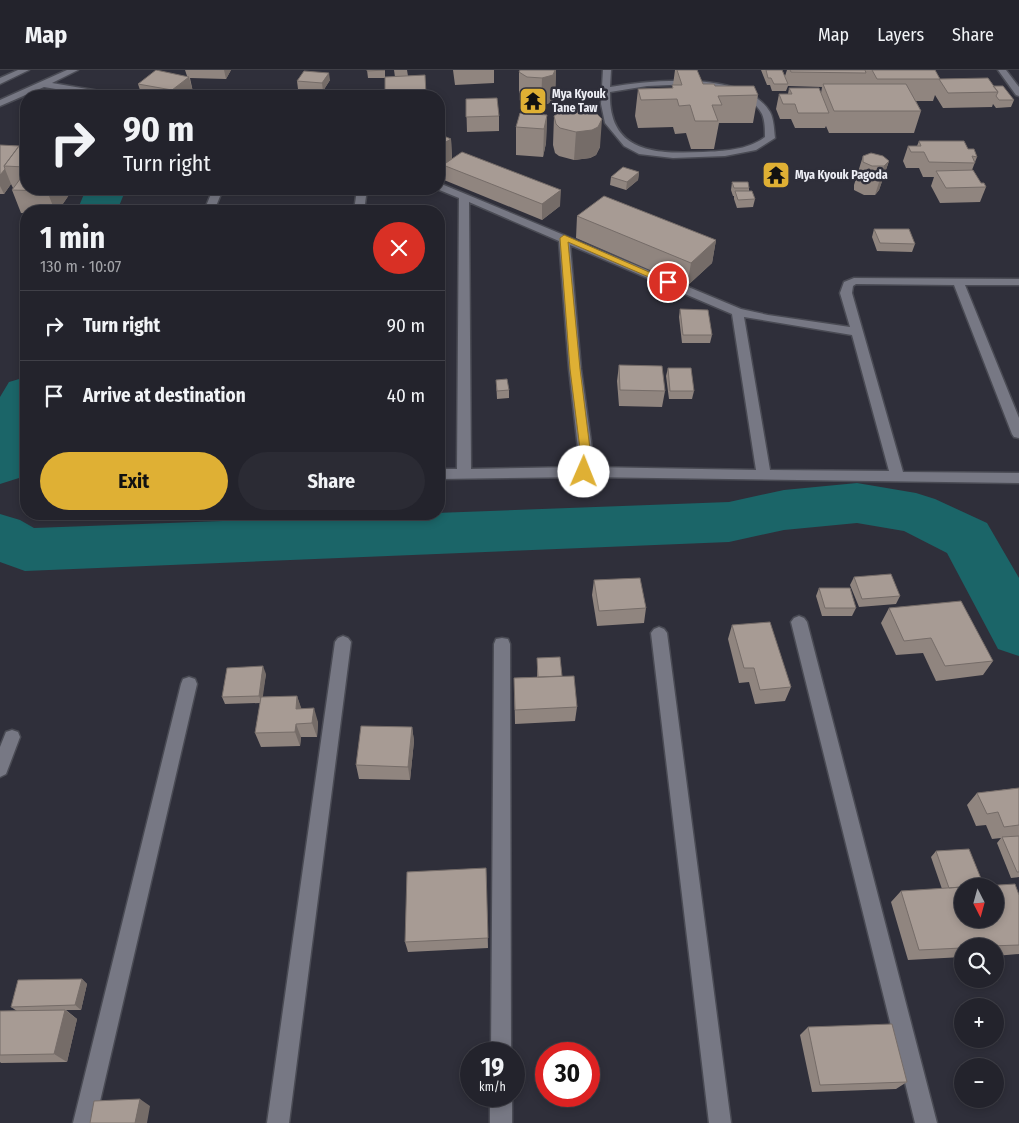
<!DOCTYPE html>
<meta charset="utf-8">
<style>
:root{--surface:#23232c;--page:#2b2b34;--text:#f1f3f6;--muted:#a3a4a9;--line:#404048;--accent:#dfb034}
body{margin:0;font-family:"Fira Sans Condensed",sans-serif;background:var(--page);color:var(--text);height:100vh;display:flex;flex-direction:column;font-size:19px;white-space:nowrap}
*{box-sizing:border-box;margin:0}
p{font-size:16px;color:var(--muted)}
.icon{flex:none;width:28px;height:28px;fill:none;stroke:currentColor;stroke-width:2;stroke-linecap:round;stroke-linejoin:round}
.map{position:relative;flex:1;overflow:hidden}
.panel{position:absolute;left:20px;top:135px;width:425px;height:315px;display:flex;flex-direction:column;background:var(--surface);border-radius:20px;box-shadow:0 2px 8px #0003,0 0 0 1px var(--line)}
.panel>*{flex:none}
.top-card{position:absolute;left:20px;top:20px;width:425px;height:105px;border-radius:20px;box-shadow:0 2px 8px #0003,0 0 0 1px var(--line);background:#23232c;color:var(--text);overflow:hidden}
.needle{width:32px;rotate:174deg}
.fabs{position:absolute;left:954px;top:808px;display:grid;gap:10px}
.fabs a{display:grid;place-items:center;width:50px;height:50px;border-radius:50%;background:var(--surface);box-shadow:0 2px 8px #0003,0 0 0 1px var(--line);font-size:25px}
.speed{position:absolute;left:460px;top:972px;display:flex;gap:10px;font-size:25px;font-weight:700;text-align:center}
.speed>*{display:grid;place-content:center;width:65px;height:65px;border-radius:50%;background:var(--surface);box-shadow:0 2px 8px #0003,0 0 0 1px var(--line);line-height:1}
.speed small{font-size:12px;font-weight:400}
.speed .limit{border:8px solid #d22;background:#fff;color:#111}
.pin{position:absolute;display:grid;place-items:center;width:42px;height:42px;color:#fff;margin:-21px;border:2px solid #fff;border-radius:50%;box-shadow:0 1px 5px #0007}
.me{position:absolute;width:55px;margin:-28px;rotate:1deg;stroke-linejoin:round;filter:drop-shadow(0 0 4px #0008)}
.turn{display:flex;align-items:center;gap:18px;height:105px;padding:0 20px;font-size:22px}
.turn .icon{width:65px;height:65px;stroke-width:2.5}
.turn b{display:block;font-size:35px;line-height:42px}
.round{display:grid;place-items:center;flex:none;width:52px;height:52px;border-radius:26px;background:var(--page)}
.head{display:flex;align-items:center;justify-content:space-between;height:85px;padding:0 20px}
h1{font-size:30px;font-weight:700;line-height:38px}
.action{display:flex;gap:10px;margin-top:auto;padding:10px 20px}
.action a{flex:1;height:58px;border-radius:30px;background:var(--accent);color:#111;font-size:20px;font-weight:700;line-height:58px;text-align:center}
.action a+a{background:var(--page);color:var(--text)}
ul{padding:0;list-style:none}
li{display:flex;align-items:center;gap:15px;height:70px;padding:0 20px;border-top:1px solid var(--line)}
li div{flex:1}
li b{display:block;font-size:19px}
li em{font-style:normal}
header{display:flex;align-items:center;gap:30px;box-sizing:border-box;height:70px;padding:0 25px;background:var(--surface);border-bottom:1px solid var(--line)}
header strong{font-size:24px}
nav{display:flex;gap:28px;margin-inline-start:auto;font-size:18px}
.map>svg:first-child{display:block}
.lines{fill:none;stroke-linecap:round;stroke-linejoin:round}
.river{fill:#1b6568;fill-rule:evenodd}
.lane-casing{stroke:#4a4b54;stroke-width:3}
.street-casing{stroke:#4a4b54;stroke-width:3}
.lane{fill:#777884;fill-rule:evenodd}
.street{fill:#777884;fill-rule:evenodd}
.wall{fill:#90857f}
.shaded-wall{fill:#756c68}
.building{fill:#a79b94;stroke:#756c68}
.route{fill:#dfb034;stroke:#917222}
.labels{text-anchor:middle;stroke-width:5;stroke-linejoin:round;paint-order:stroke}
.far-poi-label{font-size:12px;font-weight:bold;fill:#edeef5;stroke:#2f2f3a;text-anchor:start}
</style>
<header>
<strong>Map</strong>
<nav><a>Map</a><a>Layers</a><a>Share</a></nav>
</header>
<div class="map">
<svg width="1019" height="1053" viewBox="0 0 1019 1053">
<rect width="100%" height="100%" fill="#2f2f3a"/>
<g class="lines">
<path class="river" d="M86,119h40l-9,22h-40z
M26,307v88l-7,13 -19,6v-87l9,-15z
M857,413l59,10 19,6 52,24 32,55v78l-21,-7 -51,-96 -43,-22 -47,-8 -73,7 -55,12 -704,29 -25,-9v-48l20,6 14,8 695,-26 55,-12z"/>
<defs>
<path id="lane" d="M603,0h8l-1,17c41,-7 135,-17 160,25 4,7 4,18 5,26l-19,12 -31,6 -52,2 -34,-4 -15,-8 -19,-23 -4,-19zM692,14c22,3 58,6 70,30 3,7 3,16 3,23 -17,13 -41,14 -62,15 -47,2 -95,1 -93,-60l37,-6z"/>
<path id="street" d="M18,0h11l-29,14v-6z
M67,0h11l-26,13 59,10 4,3h-18l-53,-9 -44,19v-6z
M998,0h8l13,17v9l-3,-1z
M439,113l302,126 27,6 82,12 -10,-34 4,-11 10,-4 165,1v6h-54l54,133v20l-5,-1 -2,-3 -58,-149 -98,-1 -3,2 -1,7 51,179 116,1v10l-435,-6 -145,2v-10h18l2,-271 -22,-9h2zM469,132l90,39 10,128 9,80 -1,18 -106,2zM570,175l162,69 24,156 -165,-3 1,-18 -11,-80zM744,247l108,18 37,136 -119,-1z
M213,119h10l-9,22h-10z
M357,119h10l-3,22h-10z
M799,546l5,2 3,4 130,501h-22l-124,-501 3,-4z
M659,557l5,2 3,4 64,490h-22l-58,-490 3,-4z
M343,566l5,2 3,4 -62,481h-22l68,-481 3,-4z
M502,568l6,1 2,5 1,410h-20l3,-410 2,-5z
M189,607l6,2 2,5 -102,439h-22l108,-439 2,-5z
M12,660l6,2 2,5 -14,37 -6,3v-30l6,-15z
M490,1026h22v27h-22z"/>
</defs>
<use href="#lane" class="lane-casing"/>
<use href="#street" class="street-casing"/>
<use href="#lane" class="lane"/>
<use href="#street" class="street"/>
</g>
<path class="wall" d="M185,0h46l-5,9 -36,-1 3,14 -6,4h-45l-4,-12 49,-8z
M367,0h18v7h10l-1,-7h13l1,6 18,18 1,2h-42v-18h-17z
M453,0h41v13l-39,2z
M556,0l-1,26 -3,6 -11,4 -14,-1 -8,-5v-28z
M675,0h22l6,14 55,11 -5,28h-34l-5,26h-23l-5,-16 -11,1 -2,-7 -35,1 -3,-12 3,-27 34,-1v-3h1z
M761,0h21l3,6 2,-6h148l5,9 53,7 21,14 -3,7 -15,1 -3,-4 -1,3 -49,1 -8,-13 -2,6h-17l5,10 -7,22h-85l-3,-7 -1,2h-30l-4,-9h-11l-4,-10 3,-15h9l1,-6 32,5 1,-6 -34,-1 -2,5h-14l-2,-6h-3z
M330,10l-7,11 -25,-2 -1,-8z
M466,29l33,17v15l-32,1z
M547,45l-1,28 -3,14 -27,-2v-28z
M554,46l46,31 -4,8 -6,3 -16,2 -15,-4 -4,-3 -2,-8z
M451,69l1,20 108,47 -18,14 -98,-40 -1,-13 -4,2z
M919,71l49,8 9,8 -5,13 9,13 5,4 -6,15 -40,1 -9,-17 3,-9h-11l-4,-9h-13l-3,-7 5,-15h9z
M26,72v47h47l-15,22h-32v2h-5l-9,-23 1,-2 -2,-4 -7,10h-4v-49l19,1z
M863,86l26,5 -10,29 -4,5h-11l-10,-5v-5z
M639,102l-1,8 -12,10 -16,-5 1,-8z
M732,112l17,6v3l6,8 -2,8 -16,1 -3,-9v-3h-1l-2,-6z
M166,119h42l-1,6 -39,1z
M577,146l139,24 -4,23 -25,23 -111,-48z
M874,159l41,15 -3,8 -35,-1 -5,-14z
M680,239l32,26 -2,8h-28l-3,-26z
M619,295l46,26 -3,16 -43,-1 -2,-25z
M668,298l26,23 -2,8h-23l-3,-23z
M496,310l13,10v8l-12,1z
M854,507l46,19 -4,8 -37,3 -9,-22z
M594,510l52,28 -2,15 -47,3 -5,-31z
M819,518l37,20 -4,8h-30l-6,-20z
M889,538l104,53 -10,14 -47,6 -13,-28 -27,2 -15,-32z
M732,555l59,62 -6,14 -30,3 -6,-22 -10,1 -11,-44z
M537,588l25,18 15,31 -2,14 -60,3 -1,-46 23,-1z
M266,604l-4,23 35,-1 4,13 17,13 -1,15h-16l-1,9 -39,1 -6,-14 5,-30 -35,1 -3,-7z
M412,657l2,14 -4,39 -51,-1 -3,-14z
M1019,718v89l-8,1 -14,-35 4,-5 -9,1 -6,-14 -10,1 -9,-21 10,-12z
M936,781l48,35 35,9v59l-24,2v-10h-33v11l-54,3 -17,-58 10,-11 41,-2 -11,-32z
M486,798l2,80 -80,4 -3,-10z
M82,909l5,5 -6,26h-15l11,9 -10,43 -66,1 -1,-1v-51h17l-6,-4z
M808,957l99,55 -11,7 -84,3 -12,-57z"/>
<path class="shaded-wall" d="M224,0h7l-5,9z
M556,0l-1,26 -3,6 -11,4 1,-28z
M329,3l1,7 -7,11 -1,-8z
M189,7l4,15 -6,4h-14l-1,-6z
M547,45l-1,28 -3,14 1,-28z
M602,49l-2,28 -4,8 -6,3 -16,2 2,-28z
M451,69l1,22 -9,4v2l-4,2v-23z
M889,91l-10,29 -4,5 9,-29z
M5,99l6,15 -7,10 -4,-8v-11z
M639,102l-1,8 -12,10 1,-8z
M49,119h24l-15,22h-3l-8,-20z
M206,119h2l-1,6z
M561,120l-1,16 -18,14v-16z
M716,170l-4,23 -25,23 4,-23z
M263,596l3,8 -4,29 -3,-7z
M297,626l5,14 -6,-1z
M314,638l4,14 -1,15 -5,-14z
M296,654l5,13 -1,9 -5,-14z
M412,657l2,14 -4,39 -2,-13z
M82,909l5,5 -6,26 -6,-5z
M65,940l12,9 -10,43 -13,-8z
M140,1029l10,7 -3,17h-12z"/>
<path class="building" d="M156,0l33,7 -17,13 -34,-6z
M367,0h18l-18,1z
M520,0h35l-2,5 -11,3 -15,-1 -8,-5z
M677,0h20l6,14h11l1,2h39l4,9 -40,1 4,9h-10l6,16h-23l-5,-16 -11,1 -2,-7 -36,1 -3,-11 35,-1 -1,-3h10z
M766,0h16l6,14h-14l-3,-6h-3z
M790,0h75l1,3 -75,-1z
M872,0h63l5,9h-63z
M304,1l25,2 -7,10 -25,-2z
M425,5l1,19 -41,2v-19z
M988,8l10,14 -50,1 -9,-14z
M823,14h83l15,27h-87z
M993,16h10l11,14h-15l-3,-4 2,-4z
M789,18h30l10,25h-31l-3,-9h-12l-4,-10h13z
M325,22l15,2 -2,2h-17z
M275,23l11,3h-16z
M497,28l2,18 -33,1v-18z
M571,39l24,3 7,7 -4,8 -6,3 -16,2 -16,-4 -4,-4 -2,-8 4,-3z
M520,43l27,2 -3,14 -28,-2z
M439,64l12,5 -12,7z
M919,71h45l4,8h6l3,8 -5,-1 3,7 -46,-1 -5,-10h-13l-3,-6h13z
M22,72h4v25l-22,-1z
M0,75l19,1 -15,20 1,3 -5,6z
M462,82l99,38 -19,14 -99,-39z
M871,83l12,3 6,5 -5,5h-12l-9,-4v-6z
M623,97l16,5 -12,10 -16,-5z
M973,100l8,13h3l2,4 -40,1 -10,-17z
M26,101v18h23l-2,2 -35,-1z
M732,112h16l1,6h-15z
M735,121h17l3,8 -17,1z
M604,126l112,44 -25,23 -114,-47z
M874,159h35l6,15 -35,-1z
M680,239l28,1 4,25h-29z
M619,295l43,1 3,25 -45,-1z
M668,298h23l3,23h-24z
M507,309l2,11 -12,1 -1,-11z
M891,504l9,22 -38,3 -8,-22z
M640,508l6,30 -47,3 -5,-31z
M819,518h31l6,20h-31z
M961,531l32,60 -48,5 -14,-28 -27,3 -15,-33z
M770,552l21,65 -31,3 -6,-22h-10l-12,-43z
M560,587l2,19 -24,1 -1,-19z
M263,596l-4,30 -37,1 5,-29z
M574,606l3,31 -62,3 -1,-32z
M297,626l-1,13 18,-1 -2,15 -16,1 -1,8 -40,1 6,-36z
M361,656l51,1 -4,40 -52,-2z
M1019,718v37l-15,2 -6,-15 -11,2 -10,-21z
M1019,766v36h-2l-15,-35z
M969,779l15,37h-22v1l-13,1 -13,-37z
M486,798l2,70 -83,4 2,-70z
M1015,814l4,11v50l-30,1h-27v2l-43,2 -18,-59 61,-4v32h33v-33h-12z
M82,909l-7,26 -64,2 7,-27z
M65,940l-11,44 -54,1v-44z
M892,954l15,58 -87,3 -12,-58z
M140,1029l-5,24h-45l4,-22z"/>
<path class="route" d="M564,165l108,47 -7,2 -97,-42 12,127 10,80 -1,23 -5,4 -5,-4 1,-23 -10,-80 -10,-131z"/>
<defs>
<symbol id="temple-square" viewBox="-11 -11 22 22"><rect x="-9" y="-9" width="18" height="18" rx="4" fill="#dfb034" stroke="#2f2f3a"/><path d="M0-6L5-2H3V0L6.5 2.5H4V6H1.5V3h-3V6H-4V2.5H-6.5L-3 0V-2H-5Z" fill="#111"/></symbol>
</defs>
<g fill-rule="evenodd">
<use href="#temple-square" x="517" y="15" width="32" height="32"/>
<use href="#temple-square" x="760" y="89" width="32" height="32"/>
</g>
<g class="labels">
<g class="far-poi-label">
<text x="552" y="28">Mya Kyouk<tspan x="552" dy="14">Tane Taw</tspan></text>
<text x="795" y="109">Mya Kyouk Pagoda</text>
</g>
</g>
</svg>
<div class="fabs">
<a><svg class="needle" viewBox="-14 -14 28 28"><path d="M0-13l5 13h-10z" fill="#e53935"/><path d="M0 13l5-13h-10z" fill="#a3a4a9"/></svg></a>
<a><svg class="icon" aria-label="search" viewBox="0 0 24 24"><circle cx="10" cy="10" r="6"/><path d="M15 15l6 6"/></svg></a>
<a>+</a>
<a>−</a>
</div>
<div class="speed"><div>19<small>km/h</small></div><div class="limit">30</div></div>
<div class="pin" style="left:668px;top:212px;background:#d93025"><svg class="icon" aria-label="arrive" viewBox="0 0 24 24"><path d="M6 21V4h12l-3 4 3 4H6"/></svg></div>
<svg class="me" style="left:584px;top:402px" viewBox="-20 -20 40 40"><circle r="19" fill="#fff"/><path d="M0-13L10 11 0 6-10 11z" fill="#dfb034"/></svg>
<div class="top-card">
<div class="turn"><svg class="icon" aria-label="right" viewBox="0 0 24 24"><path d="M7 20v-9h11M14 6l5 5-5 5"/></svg><div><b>90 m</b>Turn right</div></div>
</div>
<section class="panel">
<div class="head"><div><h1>1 min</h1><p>130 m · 10:07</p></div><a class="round" style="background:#d93025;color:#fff"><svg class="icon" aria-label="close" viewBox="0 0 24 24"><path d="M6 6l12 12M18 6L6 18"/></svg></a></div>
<ul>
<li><svg class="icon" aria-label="right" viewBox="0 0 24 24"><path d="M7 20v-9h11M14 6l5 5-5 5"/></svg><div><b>Turn right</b></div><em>90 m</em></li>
<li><svg class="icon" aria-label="arrive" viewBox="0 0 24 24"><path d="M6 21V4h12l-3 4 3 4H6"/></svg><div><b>Arrive at destination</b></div><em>40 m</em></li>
</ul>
<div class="action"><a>Exit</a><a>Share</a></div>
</section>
</div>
